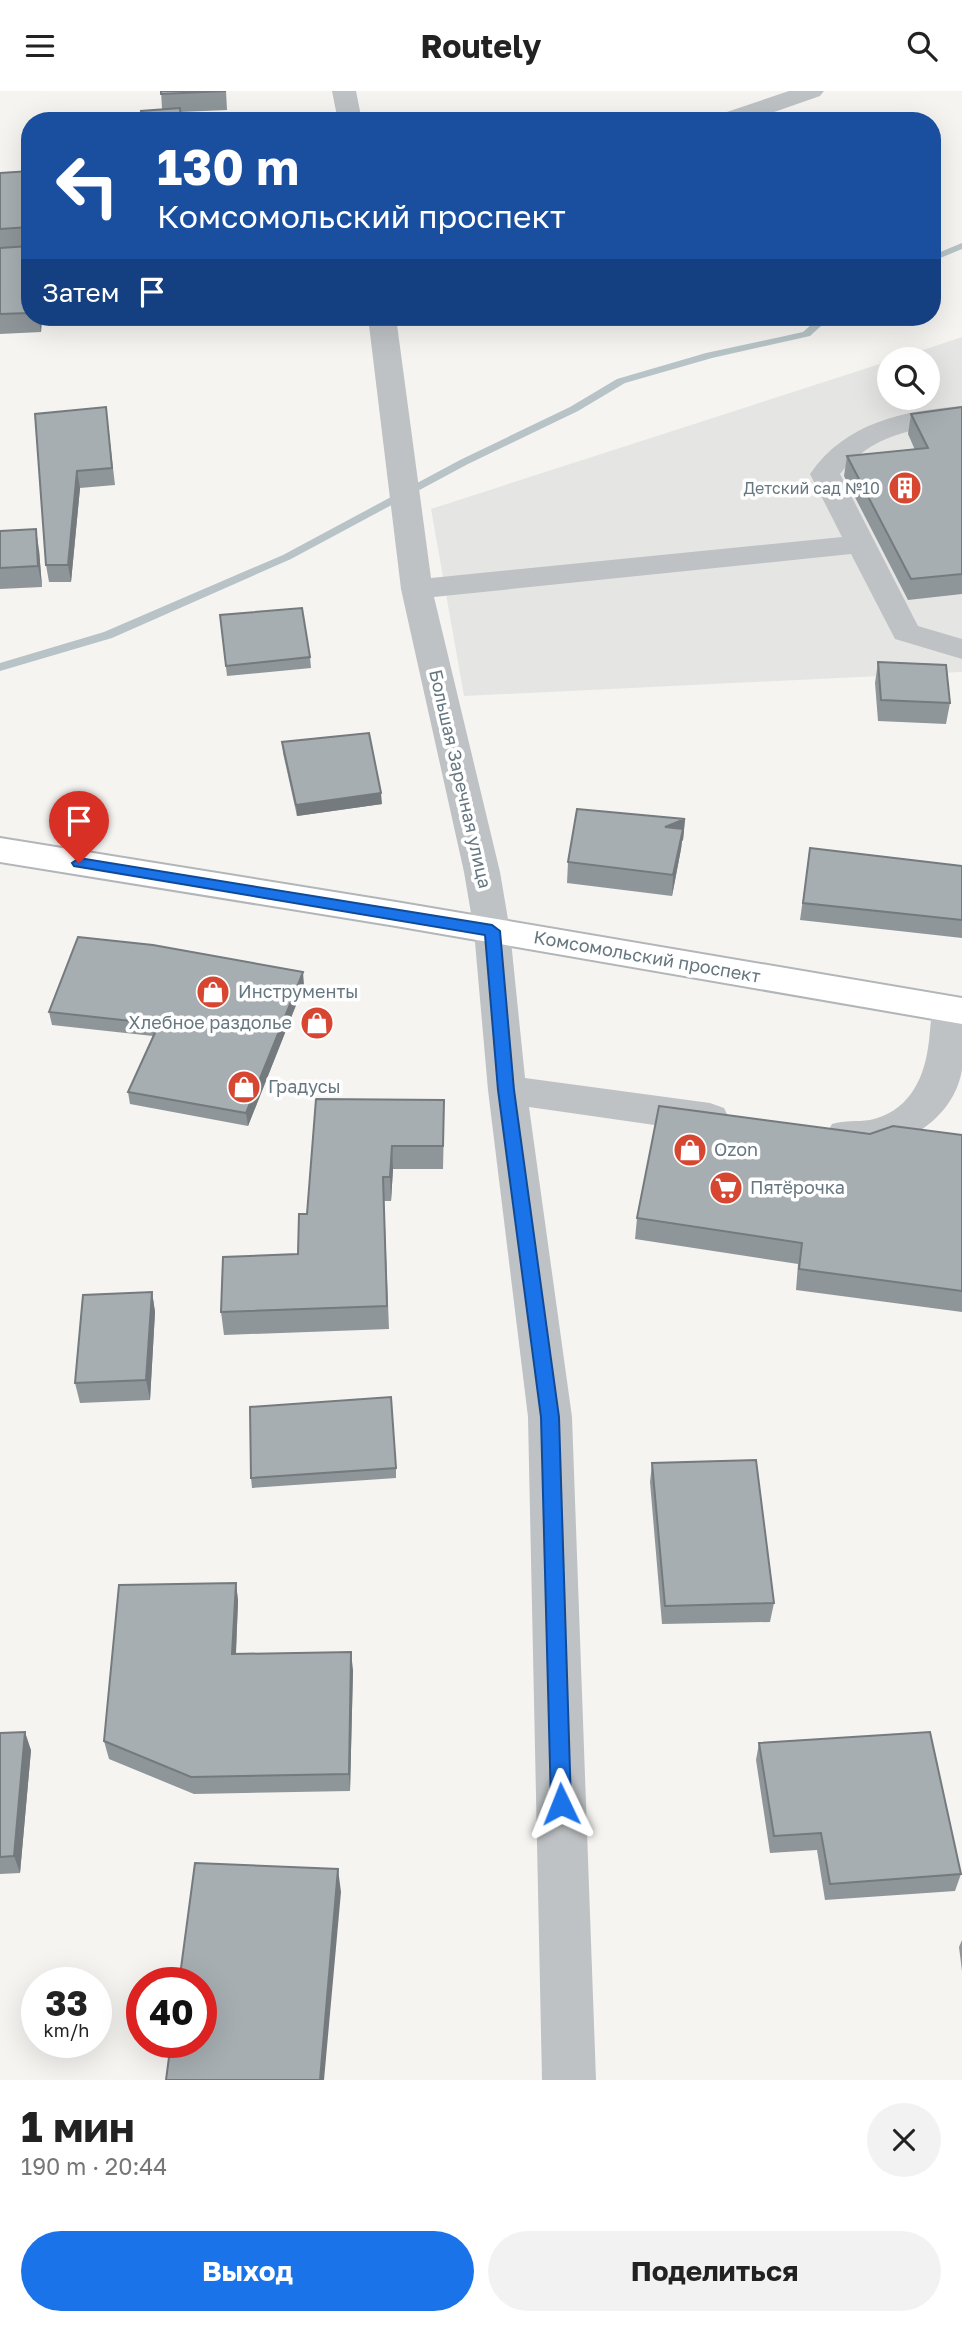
<!DOCTYPE html>
<html lang="ru">
<meta charset="utf-8">
<style>
:root{--surface:#fff;--page:#f2f2f2;--text:#222;--muted:#767676;--accent:#1a73e8}
body{margin:0;font-family:"Golos Text",sans-serif;background:var(--page);color:var(--text);height:100vh;display:flex;flex-direction:column;font-size:26px;white-space:nowrap}
*{box-sizing:border-box;margin:0}
p{font-size:23px;color:var(--muted)}
.icon{flex:none;width:38px;height:38px;fill:none;stroke:currentColor;stroke-width:2;stroke-linecap:round;stroke-linejoin:round}
.map{position:relative;height:1989px;overflow:hidden}
.drawer{display:flex;flex-direction:column;background:var(--surface);flex:1}
.drawer>*{flex:none}
.top-card{position:absolute;left:21px;top:21px;width:920px;height:214px;border-radius:28px;box-shadow:0 7px 28px #0002;background:#1a4fa0;color:#fff;overflow:hidden}
.tools{position:absolute;left:877px;top:256px;display:grid;gap:14px}
.tools a{display:grid;place-items:center;width:63px;height:63px;border-radius:50%;background:var(--surface);box-shadow:0 7px 28px #0002;font-size:35px}
.speed{position:absolute;left:21px;top:1876px;display:flex;gap:14px;font-size:35px;font-weight:700;text-align:center}
.speed>*{display:grid;place-content:center;width:91px;height:91px;border-radius:50%;background:var(--surface);box-shadow:0 7px 28px #0002;line-height:1}
.speed small{font-size:18px;font-weight:400}
.speed .limit{border:10px solid #d22;background:#fff;color:#111}
.pin{position:absolute;display:grid;place-items:center;width:60px;height:60px;color:#fff;margin:-72px -30px;border-radius:50% 50% 50% 0;rotate:-45deg;box-shadow:0 0 7px #0007}
.pin .icon{rotate:45deg}
.me{position:absolute;width:77px;margin:-38px;rotate:358deg;stroke-linejoin:round;filter:drop-shadow(0 0 5px #0008)}
.turn{display:flex;align-items:center;gap:24px;height:147px;padding:0 21px;font-size:32px}
.turn .icon{width:91px;height:91px;stroke-width:2.5}
.turn b{display:block;font-size:49px;line-height:60px}
.then{display:flex;align-items:center;height:66px;padding:0 21px;background:#0003;gap:14px;font-size:26px}
.round{display:grid;place-items:center;flex:none;width:74px;height:74px;border-radius:37px;background:var(--page)}
.overview{display:flex;align-items:center;justify-content:space-between;height:119px;padding:0 21px}
h1{font-size:42px;font-weight:700;line-height:52px}
.cta{display:flex;gap:14px;margin-top:auto;padding:14px 21px}
.cta a{flex:1;height:80px;border-radius:42px;background:var(--accent);color:#fff;font-size:28px;font-weight:700;line-height:80px;text-align:center}
.cta a+a{background:var(--page);color:var(--text)}
header{display:flex;justify-content:space-between;align-items:center;height:91px;padding:0 21px;background:var(--surface);font-size:32px;font-weight:700}
.map>svg:first-child{display:block}
.built{fill:#e5e6e4}
.lines{fill:none;stroke-linecap:round;stroke-linejoin:round}
.stream{fill:#b7c3c6;fill-rule:evenodd}
.major-casing{stroke:#b2b6b9;stroke-width:4}
.minor{fill:#bec2c5;fill-rule:evenodd}
.major{fill:#fff;fill-rule:evenodd}
.wall{fill:#8f9699}
.shaded-wall{fill:#747a7d}
.building{fill:#a6aeb2;stroke:#747a7d;stroke-width:2}
.route{fill:#1a73e8;stroke:#114b97;stroke-width:2}
.labels{text-anchor:middle;stroke-width:7;stroke-linejoin:round;paint-order:stroke}
.far-poi-label{font-size:16px;fill:#667780;stroke:#fff;text-anchor:end}
.street-label{font-size:18px;fill:#667780;stroke:#fff}
.poi-label{font-size:18px;fill:#667780;stroke:#fff;text-anchor:start}
</style>
<header><svg class="icon" aria-label="menu" viewBox="0 0 24 24"><path d="M4 6h16M4 12h16M4 18h16"/></svg>Routely<svg class="icon" aria-label="search" viewBox="0 0 24 24"><circle cx="10" cy="10" r="6"/><path d="M15 15l6 6"/></svg></header>
<div class="map">
<svg width="962" height="1989" viewBox="0 0 962 1989">
<rect width="100%" height="100%" fill="#f5f4f1"/>
<path class="built" d="M962,246v335l-498,24 -33,-187 458,-148v36h39v-38h-32z"/>
<g class="lines">
<path class="stream" d="M962,152v6l-29,12v-6z
M820,226h11l-21,19 -98,22 -87,25 -47,28 -110,53 -177,95 -179,79 -112,33v-8l104,-31 179,-77 177,-95 110,-53 47,-28 89,-26 97,-21z"/>
<defs>
<path id="major" d="M0,747l396,64 566,96v26l-566,-98 -396,-64z"/>
</defs>
<use href="#major" class="major-casing"/>
<path class="minor" d="M332,0h24l6,30h-24z
M789,0h35l-4,5 -72,25h-36l3,-5z
M368,226h28l35,261 411,-41 -32,-63c36,-52 93,-63 152,-68v18c-47,3 -91,11 -122,50l78,152 44,13v20l-67,-20 -44,-85 -417,43 66,275 10,59 15,147 185,25 14,5 5,10 -5,10 -14,5 -181,-26 43,310 24,663h-54l-14,-663 -40,-327 -14,-159 -10,-59 -63,-283z
M951,905l11,3c0,23 0,48 0,70 -8,57 -79,93 -130,77l-6,-11 6,-11c13,-4 25,-2 38,-4 37,-8 53,-38 58,-72 3,-17 1,-34 10,-49z"/>
<use href="#major" class="major"/>
</g>
<path class="wall" d="M161,0h65l1,19 -47,2 -18,-3z
M30,80v146h12l-1,15 -41,2v-161z
M233,226h54v3l-54,2z
M106,316l9,78 -35,3 -9,94h-22l-3,-17 -11,-151z
M962,316v187l-54,6 -64,-124 3,-20 68,-6 -7,-16 3,-20z
M0,440l39,19 3,37 -42,2z
M220,524l90,42 1,11 -84,8z
M878,571l72,41 -4,21 -68,-3 -3,-38z
M282,651l100,62 -85,12 -14,-63z
M685,728l-2,21 -1,1 -1,8 -9,47 -105,-13 1,-21z
M810,757l152,18v72l-162,-18z
M304,894l-56,141 -118,-22 -2,-12 25,-56 -101,-11 -3,-13z
M316,1008l128,25 -1,45h-50l-2,32h-7l5,128 -165,6 -3,-23 77,-58 9,-40z
M870,1043l92,1v177l-166,-22 2,-26 -163,-25 2,-21z
M152,1201l3,20 -5,88 -70,3 -5,-20z
M652,1372l122,140 -4,19 -108,2 -12,-142z
M396,1377v10l-144,10 -1,-10z
M236,1492l2,18 -2,53 117,16 -3,121 -156,3 -85,-35 -5,-18z
M0,1642l31,17 -11,123 -20,1z
M759,1652l202,131 -6,17 -130,9 -8,-50 -47,3 -14,-93z
M962,1849v31l-3,-24z"/>
<path class="shaded-wall" d="M38,226h4l-1,15z
M77,380l3,17 -9,94 -3,-17z
M36,438l3,21 3,37 -4,-21z
M381,702l1,11 -85,12 -1,-11z
M685,728l-2,21 -1,1 -1,8 -9,47 1,-21 -8,-48z
M303,881l1,13 -56,141 -2,-13z
M392,1055l1,23 -2,32 -1,-24z
M152,1201l3,20 -5,88 -4,-20z
M236,1492l2,18 -3,72 -3,-19z
M351,1561l2,18 -3,121 -1,-17z
M25,1641l6,18 -11,123 -6,-17z
M338,1778l3,23 -17,188h-4z"/>
<path class="building" d="M161,0h65l-65,3z
M180,17l1,13h-39l-1,-10z
M30,80v142l-30,1v-66l29,-2v-19l-29,2v-56z
M106,316l6,61 -35,3 -9,94h-22l-11,-151z
M962,316v167l-51,5 -64,-123 81,-8 -17,-34z
M36,438l2,37 -38,2v-37z
M302,517l8,49 -84,9 -6,-51z
M878,571l68,3 4,38 -69,-3z
M369,642l12,60 -85,12 -14,-63z
M577,718l108,10 -20,8 18,2 -10,46 -105,-13z
M810,757l152,18v54l-159,-17z
M78,846l75,8 150,27 -57,141 -118,-21 31,-68 -110,-12z
M316,1008l128,1 -1,46h-51l-2,31h-7l4,129 -166,6 2,-55 75,-3 1,-40h8z
M659,1015l211,28 23,-8 69,9v156l-163,-22 3,-26 -165,-25z
M152,1201l-6,88 -71,3 8,-88z
M391,1306l5,71 -145,10 -1,-71z
M756,1369l18,143 -109,3 -13,-143z
M236,1492l-4,71 119,-2 -2,122 -158,3 -87,-36 15,-156z
M25,1641l-11,124 -14,1v-124z
M930,1641l31,142 -131,10 -9,-51 -47,3 -15,-93z
M195,1772l143,6 -18,211h-154l5,-38h30v-59h-22z"/>
<path class="route" d="M79,767l413,67 8,6 14,159 45,327 12,387 -3,7 -7,2 -7,-2 -3,-7 -10,-387 -43,-327 -13,-155 -411,-69 -2,-3z"/>
<defs>
<symbol id="building-disc" viewBox="-11 -11 22 22"><circle r="9.5" fill="#d64630" stroke="#fff"/><path d="M-4-6H4V6H1V3H-1V6H-4ZM-2.5-4.3h1.7v1.8h-1.7ZM.8-4.3h1.7v1.8H.8ZM-2.5-1h1.7V.8h-1.7ZM.8-1h1.7V.8H.8Z" fill="#fff"/></symbol>
<symbol id="shop-disc" viewBox="-11 -11 22 22"><circle r="9.5" fill="#d64630" stroke="#fff"/><path d="M-5-2.5h2.3a2.7 3.5 0 0 1 5.4 0H5L5.5 6h-11ZM-1.5-2.5h3a1.5 2.3 0 0 0-3 0Z" fill="#fff"/></symbol>
<symbol id="supermarket-disc" viewBox="-11 -11 22 22"><circle r="9.5" fill="#d64630" stroke="#fff"/><path d="M-6-5.5h2.5l.6 2H6L4.5 2H-2.5L-4.4-4H-6ZM-1.5 3.2a1.3 1.3 0 1 0 .1 0ZM3 3.2a1.3 1.3 0 1 0 .1 0Z" fill="#fff"/></symbol>
</defs>
<g fill-rule="evenodd">
<use href="#building-disc" x="886" y="378" width="38" height="38"/>
<use href="#shop-disc" x="194" y="882" width="38" height="38"/>
<use href="#shop-disc" x="298" y="913" width="38" height="38"/>
<use href="#shop-disc" x="225" y="977" width="38" height="38"/>
<use href="#shop-disc" x="671" y="1040" width="38" height="38"/>
<use href="#supermarket-disc" x="707" y="1078" width="38" height="38"/>
</g>
<g class="labels">
<g class="far-poi-label">
<text x="880" y="403">Детский сад №10</text>
</g>
<g class="street-label">
<text transform="translate(460 688) rotate(77)" y="6">Большая Заречная улица</text>
<text transform="translate(647 866) rotate(10)" y="6">Комсомольский проспект</text>
</g>
<g class="poi-label">
<text x="238" y="907">Инструменты</text>
<text x="292" y="938" text-anchor="end">Хлебное раздолье</text>
<text x="268" y="1002">Градусы</text>
<text x="714" y="1065">Ozon</text>
<text x="750" y="1103">Пятёрочка</text>
</g>
</g>
</svg>
<div class="tools">
<a><svg class="icon" aria-label="search" viewBox="0 0 24 24"><circle cx="10" cy="10" r="6"/><path d="M15 15l6 6"/></svg></a>
</div>
<div class="speed"><div>33<small>km/h</small></div><div class="limit">40</div></div>
<div class="pin" style="left:79px;top:772px;background:#d93025"><svg class="icon" aria-label="arrive" viewBox="0 0 24 24"><path d="M6 21V4h12l-3 4 3 4H6"/></svg></div>
<svg class="me" style="left:561px;top:1713px" viewBox="-20 -20 40 40"><path d="M0-17L14 15 0 8-14 15z" fill="#1a73e8" stroke="#fff" stroke-width="4"/></svg>
<div class="top-card">
<div class="turn"><svg class="icon" aria-label="left" viewBox="0 0 24 24"><path d="M17 20v-9H6M10 6l-5 5 5 5"/></svg><div><b>130 m</b>Комсомольский проспект</div></div>
<div class="then">Затем<svg class="icon" aria-label="arrive" viewBox="0 0 24 24"><path d="M6 21V4h12l-3 4 3 4H6"/></svg></div>
</div>
</div>
<section class="drawer">
<div class="overview"><div><h1>1 мин</h1><p>190 m · 20:44</p></div><a class="round"><svg class="icon" aria-label="close" viewBox="0 0 24 24"><path d="M6 6l12 12M18 6L6 18"/></svg></a></div>
<div class="cta"><a>Выход</a><a>Поделиться</a></div>
</section>
